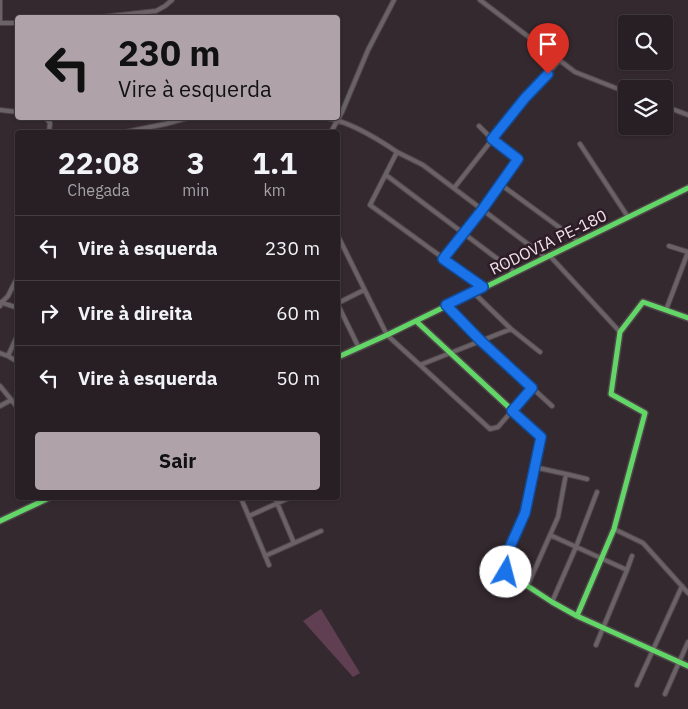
<!DOCTYPE html>
<html lang="pt">
<meta charset="utf-8">
<style>
:root{--surface:#271f23;--page:#332c30;--text:#f1f3f6;--muted:#a4a2a6;--line:#433d41;--accent:#afa3a9}
body{margin:0;font-family:"IBM Plex Sans",sans-serif;background:var(--page);color:var(--text);height:100vh;display:flex;flex-direction:column;font-size:19px;white-space:nowrap}
*{box-sizing:border-box;margin:0}
p{font-size:16px;color:var(--muted)}
.icon{flex:none;width:28px;height:28px;fill:none;stroke:currentColor;stroke-width:2;stroke-linecap:round;stroke-linejoin:round}
.map{position:relative;flex:1;overflow:hidden}
.drawer{position:absolute;left:15px;top:130px;width:325px;height:370px;display:flex;flex-direction:column;background:var(--surface);border-radius:5px;box-shadow:0 1px 4px #0004,0 0 0 1px var(--line)}
.drawer>*{flex:none}
.banner{position:absolute;left:15px;top:15px;width:325px;height:105px;border-radius:5px;box-shadow:0 1px 4px #0004,0 0 0 1px var(--line);background:#afa3a9;color:#111;overflow:hidden}
.fabs{position:absolute;left:618px;top:15px;display:grid;gap:10px}
.fabs a{display:grid;place-items:center;width:55px;height:55px;border-radius:5px;background:var(--surface);box-shadow:0 1px 4px #0004,0 0 0 1px var(--line);font-size:25px}
.pin{position:absolute;display:grid;place-items:center;width:42px;height:42px;color:#fff;margin:-51px -21px;border-radius:50% 50% 50% 0;rotate:-45deg;box-shadow:0 0 5px #0007}
.pin .icon{rotate:45deg}
.me{position:absolute;width:55px;margin:-28px;rotate:8deg;stroke-linejoin:round;filter:drop-shadow(0 0 4px #0008)}
.turn{display:flex;align-items:center;gap:18px;height:105px;padding:0 20px;font-size:22px}
.turn .icon{width:65px;height:65px;stroke-width:2.5}
.turn b{display:block;font-size:35px;line-height:42px}
.eta{display:flex;justify-content:space-evenly;align-items:center;height:85px;text-align:center}
.eta b{font-size:30px;font-weight:800;line-height:35px}
.action{display:flex;gap:10px;margin-top:auto;padding:10px 20px}
.action a{flex:1;height:58px;border-radius:5px;background:var(--accent);color:#111;font-size:20px;font-weight:800;line-height:58px;text-align:center}
ul{padding:0;list-style:none}
li{display:flex;align-items:center;gap:15px;height:65px;padding:0 20px;border-top:1px solid var(--line)}
li div{flex:1}
li b{display:block;font-size:19px}
li em{font-style:normal}
.map>svg:first-child{display:block}
.green{fill:#603f52}
.lines{fill:none;stroke-linecap:round;stroke-linejoin:round}
.street-casing{stroke:#4e4549;stroke-width:6}
.fast-casing{stroke:#4e4549;stroke-width:8}
.street{stroke:#6a6266;stroke-width:4}
.fast{stroke:#63d668;stroke-width:5}
.route-casing{stroke:#114b97;stroke-width:12}
.route{stroke:#1a73e8;stroke-width:9}
.labels{text-anchor:middle;stroke-width:5;stroke-linejoin:round;paint-order:stroke}
.street-label{font-size:16px;fill:#f1e4ea;stroke:#2d1b25}
</style>
<div class="map">
<svg width="688" height="709" viewBox="0 0 688 709">
<rect width="100%" height="100%" fill="#34292f"/>
<path class="green" d="M321,609l39,64 -7,4 -50,-56z"/>
<g class="lines">
<defs>
<path id="street" d="M480,0l95,72 51,20
M93,18l63,-7 9,-5 7,-6
M0,23v-23
M0,23h18
M664,106l24,9
M0,110l18,2
M46,118l4,5 -1,9
M327,118c23,4 51,21 70,34l-27,53 113,82
M126,132l39,-8 22,-6
M331,132l11,-20 26,-62 26,-50
M580,144l48,73
M397,152l26,13 122,92
M386,175l129,97
M500,184l78,57
M454,188l71,-90 34,-37
M338,236l49,99 33,30 91,-36
M669,246l19,6
M549,255l71,77
M443,259l39,-49 36,-51 -26,-20 -13,-13
M473,292l38,37 29,23
M0,302l18,6
M338,303l26,-13
M338,305l21,43
M0,306l2,-4 6,-6 10,-20
M446,306l35,35 71,65
M666,310l22,-58
M0,353l8,3 10,6
M8,356l10,-22
M420,365l70,64 8,-2 34,-39
M0,386l18,22
M0,406l11,-6
M566,474l21,5
M241,498l28,67
M275,498l19,45
M249,516l40,-18
M614,529l29,14 45,50
M550,535l77,35 -31,75
M265,556l56,-25
M627,570l5,-14
M527,587l31,-70 8,-43 -32,-7
M552,602l24,-55 21,-55
M637,685l45,-99
M665,694l23,-52"/>
<path id="fast" d="M416,321l125,116 -16,76 -21,48 2,11 46,30 25,14 111,50
M338,357l49,-22 301,-147
M0,521l49,-23
M577,616l37,-87 31,-116 -34,-19 9,-62 23,-30 45,16"/>
</defs>
<use href="#street" class="street-casing"/>
<use href="#fast" class="fast-casing"/>
<use href="#street" class="street"/>
<use href="#fast" class="fast"/>
</g>
<g class="lines">
<defs>
<path id="route" d="M506,572l-2,-6 1,-8 20,-45 16,-76 -29,-26 20,-23 -51,-47 -35,-36 37,-18 -40,-28 39,-49 36,-51 -26,-20 33,-41 23,-24"/>
</defs>
<use href="#route" class="route-casing"/>
<use href="#route" class="route"/>
</g>
<g class="labels">
<g class="street-label">
<text transform="translate(548 242) rotate(-26)" y="6">RODOVIA PE-180</text>
</g>
</g>
</svg>
<div class="fabs">
<a><svg class="icon" aria-label="search" viewBox="0 0 24 24"><circle cx="10" cy="10" r="6"/><path d="M15 15l6 6"/></svg></a>
<a><svg class="icon" aria-label="layers" viewBox="0 0 24 24"><path d="M12 4l9 5-9 5-9-5zM3 14l9 5 9-5"/></svg></a>
</div>
<div class="pin" style="left:548px;top:74px;background:#d93025"><svg class="icon" aria-label="arrive" viewBox="0 0 24 24"><path d="M6 21V4h12l-3 4 3 4H6"/></svg></div>
<svg class="me" style="left:506px;top:572px" viewBox="-20 -20 40 40"><circle r="19" fill="#fff"/><path d="M0-13L10 11 0 6-10 11z" fill="#1a73e8"/></svg>
<div class="banner">
<div class="turn"><svg class="icon" aria-label="left" viewBox="0 0 24 24"><path d="M17 20v-9H6M10 6l-5 5 5 5"/></svg><div><b>230 m</b>Vire à esquerda</div></div>
</div>
<section class="drawer">
<div class="eta">
<div><b>22:08</b><p>Chegada</p></div>
<div><b>3</b><p>min</p></div>
<div><b>1.1</b><p>km</p></div>
</div>
<ul>
<li><svg class="icon" aria-label="left" viewBox="0 0 24 24"><path d="M17 20v-9H6M10 6l-5 5 5 5"/></svg><div><b>Vire à esquerda</b></div><em>230 m</em></li>
<li><svg class="icon" aria-label="right" viewBox="0 0 24 24"><path d="M7 20v-9h11M14 6l5 5-5 5"/></svg><div><b>Vire à direita</b></div><em>60 m</em></li>
<li><svg class="icon" aria-label="left" viewBox="0 0 24 24"><path d="M17 20v-9H6M10 6l-5 5 5 5"/></svg><div><b>Vire à esquerda</b></div><em>50 m</em></li>
</ul>
<div class="action"><a>Sair</a></div>
</section>
</div>
